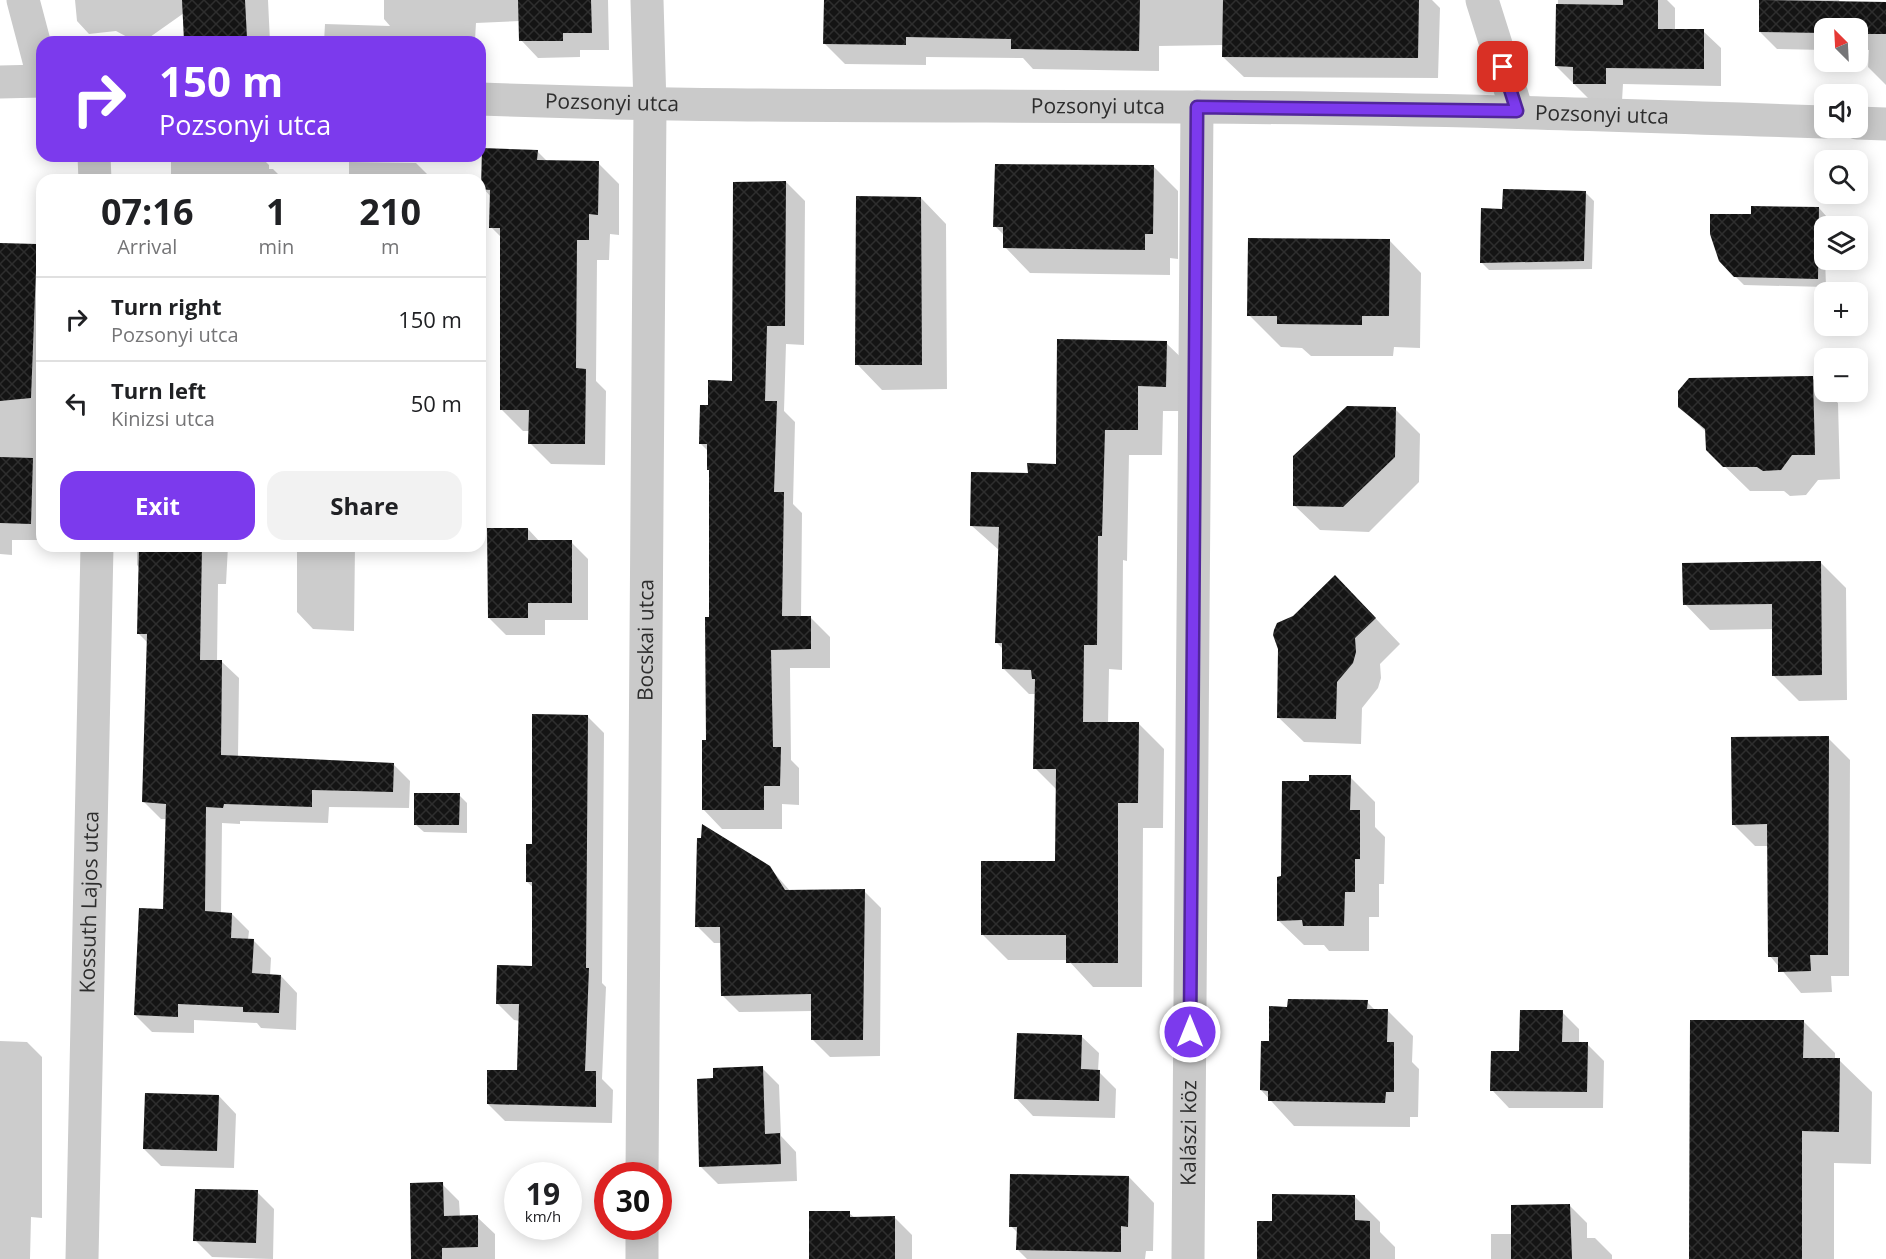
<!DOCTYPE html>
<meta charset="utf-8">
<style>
:root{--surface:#fff;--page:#f2f2f2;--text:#202124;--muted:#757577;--line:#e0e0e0;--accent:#7c3aed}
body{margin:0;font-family:"Open Sans",sans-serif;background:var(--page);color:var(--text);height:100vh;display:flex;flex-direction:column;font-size:22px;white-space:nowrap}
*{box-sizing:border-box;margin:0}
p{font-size:20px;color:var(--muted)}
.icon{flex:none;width:33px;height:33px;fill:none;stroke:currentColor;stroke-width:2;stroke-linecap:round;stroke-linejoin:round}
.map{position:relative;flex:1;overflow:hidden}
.panel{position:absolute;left:36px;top:174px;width:450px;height:378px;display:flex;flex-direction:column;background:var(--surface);border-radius:18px;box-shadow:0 3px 15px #0003}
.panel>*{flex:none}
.guide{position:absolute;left:36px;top:36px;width:450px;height:126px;border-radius:18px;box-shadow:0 3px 15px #0003;background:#7c3aed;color:#fff;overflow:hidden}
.needle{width:39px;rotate:336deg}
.buttons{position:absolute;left:1814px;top:18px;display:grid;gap:12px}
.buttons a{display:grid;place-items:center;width:54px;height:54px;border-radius:12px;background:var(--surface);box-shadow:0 3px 15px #0003;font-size:30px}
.speed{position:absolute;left:504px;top:1162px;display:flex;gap:12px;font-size:30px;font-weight:700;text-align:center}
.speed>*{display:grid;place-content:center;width:78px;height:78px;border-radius:50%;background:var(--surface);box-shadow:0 3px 15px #0003;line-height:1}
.speed small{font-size:15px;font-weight:400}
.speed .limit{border:9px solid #d22;background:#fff;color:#111}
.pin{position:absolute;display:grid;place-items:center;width:51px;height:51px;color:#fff;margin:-26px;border-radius:12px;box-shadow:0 3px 9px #0006}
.me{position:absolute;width:66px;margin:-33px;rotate:0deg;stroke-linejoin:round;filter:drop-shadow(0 0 4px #0008)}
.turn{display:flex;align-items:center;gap:21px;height:126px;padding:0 24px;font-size:27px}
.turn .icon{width:78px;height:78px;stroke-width:2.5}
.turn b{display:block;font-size:42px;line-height:51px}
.eta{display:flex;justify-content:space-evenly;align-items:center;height:102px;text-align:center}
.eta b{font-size:36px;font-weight:700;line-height:42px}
.button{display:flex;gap:12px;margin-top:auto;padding:12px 24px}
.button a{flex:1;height:69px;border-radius:18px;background:var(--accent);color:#fff;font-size:24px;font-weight:700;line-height:69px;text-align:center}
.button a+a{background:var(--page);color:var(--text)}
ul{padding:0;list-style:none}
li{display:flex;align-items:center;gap:18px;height:84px;padding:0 24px;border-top:2px solid var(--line)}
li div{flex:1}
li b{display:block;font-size:22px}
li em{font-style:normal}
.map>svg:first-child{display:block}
.shadow{fill:#0003}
.building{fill:url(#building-cross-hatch)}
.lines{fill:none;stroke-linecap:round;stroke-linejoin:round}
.minor{stroke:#cacaca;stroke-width:33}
.route-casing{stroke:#51269a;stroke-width:15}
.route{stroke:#7c3aed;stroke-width:10}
.labels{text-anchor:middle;stroke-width:6;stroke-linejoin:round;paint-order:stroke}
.street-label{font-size:21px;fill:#2d2d2d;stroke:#fff}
</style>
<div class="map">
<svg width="1886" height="1259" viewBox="0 0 1886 1259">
<defs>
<pattern id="building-cross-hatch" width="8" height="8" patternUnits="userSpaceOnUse" patternTransform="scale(1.5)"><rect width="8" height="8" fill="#141414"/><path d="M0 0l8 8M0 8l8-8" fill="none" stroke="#2e2e2e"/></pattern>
</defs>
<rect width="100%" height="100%" fill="#fff"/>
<path class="shadow" d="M75,0h193l2,42h-83l-3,-29 -34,24 -19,2 -15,-8 -27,3 -12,-13z
M384,0h224l1,50h-29v7l-42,1 -17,-18 -1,-19 -44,2 -1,17 -75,-3v5h-76l1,-18 65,2 -6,-7z
M825,0h607l8,8 -2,70 -194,-1 -21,-20v-12l-64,1v25l-126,-2 -10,-11 -97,-1v8l-81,-1 -21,-21z
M1558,0h109l8,8v23h28l18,17v38l-98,-2 -1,17h-31l-35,-35z
M1761,0h78v2l47,1v82l-18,-18 1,-17h-12v-22h-33v22l-47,-1 -17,-17z
M537,151l11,11 50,1 21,21v51l-9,-1 -1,26h-12l-1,121 10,10 -1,74 -54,-1 -21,-21v-12h-7l-21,-21v-172l-11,-11v-30l-8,-9z
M171,156h89l9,9v4h4l11,11h-113z
M349,162l67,1 17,17h-84z
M1153,166l25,25v68l-8,-1v17l-140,-2 -25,-26v-11l-10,-10z
M786,182l19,19 -1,144 -18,-1 -2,67 11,11 -2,82 9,9 -1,105 9,-1 20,20v31h-40l1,92 8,8v37l-17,-1v25h-60l-19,-20 5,-68 3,-269 -3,-21 -8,-8 9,-36 25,-25z
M1585,192l9,9 -2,68 -103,1 -8,-8 22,-51z
M921,198l25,26 1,165 -65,1 -25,-26z
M1819,208l8,9v9h-3l2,61 -82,-2 -9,-9 18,-60z
M1389,240l32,33 -1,75 -26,-1 -1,9h-82l-9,-8 -21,-1 -32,-32z
M0,244l36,2 6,6v164l-3,50 3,3v71h-30v15l-12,-1z
M1166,343l26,25 -1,43h-28l-1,44h-33l-2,106 -4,-1 -1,110 -13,-1 -1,55h31l25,25 -1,79h-20l-1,159h-49l-25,-27h-60l-25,-25 73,-73 1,-72 -22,-22 1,-74h-7l-25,-25v-19l-8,-8 4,-91 -28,-25 57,-52 28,-8z
M1812,378l26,25 2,76 -22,1 -12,15 -16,1 -6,-5h-34l-43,-42v-16l-27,-27z
M1395,409l25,25 -1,48 -50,50 -49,-2 -26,-25z
M528,529l12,13h31l17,17v61h-43v15h-39l-17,-17z
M137,546h91l-2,38h-8l-1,78h5l17,16 -1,79 155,7 17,17 -1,27 -80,-1 -1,16 -88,-2v3l-18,-1 -1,91h11l17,17 -1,9 6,1 17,17 -1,18h11l16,17 -1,37 -35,-2 -4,-5 -63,-3v13l-42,-1 -17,-17 29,-105 3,-91h-6l-17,-17 4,-159 -10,-10 2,-65 -3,-3z
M297,546h58l-1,85 -41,-2 -16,-17z
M1821,563l25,25 1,112 -48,1 -25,-25v-47l-64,1 -25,-26z
M1360,602l40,42 -20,20 1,14 -3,10 -16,20 -1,36 -57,-2 -26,-25z
M587,716l17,17 -2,250 4,4 -4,92 11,11 -1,33 -107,-2 -17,-17 30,-32 2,-51 -6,-1 -17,-17 37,-35v-80l-7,-6 6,-36z
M1828,738l22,22 -1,216h-18l1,16 -31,1 -31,-37 -1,-110h-14l-22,-22z
M1350,777l25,25v25l10,10 -1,47h-5v33h-10v34h-40l-5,-6h-20l-26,-25 5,-42 28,-96z
M459,795l8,8v30l-43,-1 -9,-8z
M769,867l22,25 73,-1 17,17 -1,148 -50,1 -17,-17 -1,-29 -73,1 -17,-17v-52h-8l-17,-17z
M1367,1002l8,8h12l26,26 -1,26 7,7 -1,48h-8v10l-116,-1 -33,-36 9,-47 19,-34z
M1562,1012l17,17v15h8l17,17 -1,47h-94l-17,-18 29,-37z
M1803,1021l32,32v7h4l33,32 -1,72 -37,-1v96h-143z
M1081,1036l18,17 -1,18 18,18 -1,29 -82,-2 -17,-18z
M0,1041l27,1 15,15v161l-11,-1 -1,42h-30z
M762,1068l17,17 2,51 15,16 1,29 -79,3 -17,-17z
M219,1096l17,18 -2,54 -73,-2 -17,-17z
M1129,1177l25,26 -1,48h-7l-1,8h-118l-9,-9v-17l-7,-7z
M442,1184l17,17 1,16h17l18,17v25h-82z
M257,1192l17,17 -1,50 -61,-2 -17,-17z
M1354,1196l26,26v10l15,15v12h-136l15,-36z
M1570,1206l17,17v15h8l17,17v4h-121v-25h22z
M849,1213l6,5h40l17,17v24h-102z"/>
<path class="building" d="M182,0h63l2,38 -63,3z
M518,0h73l1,33h-29v8h-44z
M824,0h316l-1,51 -128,-2v-10l-105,-2v8l-83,-1z
M1223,0h196l-1,58 -196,-1z
M1623,0h35v29h46v40l-98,-1v16h-33v-17l-18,-1 1,-62 67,1z
M1759,0l127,2v32h-29v-6h-33v5l-65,-1z
M482,148l56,2 -1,10 62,1 -1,54 -9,-1v26h-12l-1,128 10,1 -1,75h-57l1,-34h-29v-182h-11l1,-38 -9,-1z
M995,164l159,1 -1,69h-8v16l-142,-2v-21h-10z
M786,181l-1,145h-18l-2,75h12l-3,91h10l-2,124h29v33l-40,1 2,97h8l-1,39h-16v24h-62v-70h4l-1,-123h4v-147h-2v-26h-8l1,-39h8v-25l24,1 1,-199z
M1503,189l83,2 -2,70 -104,2 1,-55 21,1z
M856,196l65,1 1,168h-67z
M1751,206l68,1 -1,72 -84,-2 -15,-16 -9,-27v-20h41z
M1248,238l142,1 -1,77h-27v9l-85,-1v-8h-30z
M0,243l37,1 -6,154 -31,3z
M1057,339l110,2 -1,46 -28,-1v44h-33l-3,106h-4l-1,109h-13l-1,77h56l-1,81h-20v160h-52v-28h-85v-74h74l1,-92h-23l2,-90h-3l-1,-9 -29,-1v-26h-7l4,-116 -29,-1 1,-54 57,1 -1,-10 29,1z
M1813,376l2,79h-23l-11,15 -18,1 -6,-4h-34l-17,-17 -1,-21 -27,-22v-16l11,-13z
M1347,406l49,1 -1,50 -52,50 -50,-1v-50z
M0,457l33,1 -2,66 -31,-1z
M487,528h41v12h44v63h-44v15h-40z
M139,546h63l-2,114h22l-1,95 173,8 -1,29 -81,-2v17l-88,-3 -1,4 -17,-1 -1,104 27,2 -1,25 23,1 -2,34 29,2 -2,38 -36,-1v-5l-65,-3v13l-44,-2 5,-107 24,1 3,-105 -24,-2 5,-168h-10z
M1821,561l1,114 -50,1v-72l-89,1 -1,-42z
M1335,575l41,43 -21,20 1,14 -3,11 -16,19 -1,37 -59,-1 1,-69 -5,-14 1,-5 3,-7 16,-7z
M532,714l56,1 -2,253h3l-4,103h11v36l-109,-3v-34h30l2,-66h-23l1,-39 35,1v-84h-6v-38h6z
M1829,736l-1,219h-18l1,16 -33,1v-15h-10l-1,-133 -35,1 -1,-88z
M1309,775h42l-1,35h10v49h-5v33h-10l-1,34h-41l-1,-6 -25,1v-44l4,-1 1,-95h27z
M414,793h46l-1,32h-45z
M702,824l68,42 15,24 80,-1 -2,151h-52v-46l-90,2 -1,-69h-25l2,-89h4z
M1288,999l80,1 -1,9h21l-1,33h7v50h-8l-1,11 -117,-2v-10l-8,-1 1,-49h8v-35l18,1z
M1520,1010h43l-1,32h26l-1,50 -97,-1 1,-40h28z
M1690,1020h114l-1,38h37l-1,74 -37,-1v128h-113z
M1017,1033l65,2 -1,34 19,1 -1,31 -85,-2z
M763,1066l2,68 15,-1 1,31 -82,3 -2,-88 16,-1v-10z
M145,1093l74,2 -2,56 -74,-2z
M1010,1174l119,2 -1,51 -7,-1v26l-105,-2 1,-23h-8z
M443,1182l1,34 34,-1v32l-36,1v11h-31l-1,-76z
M195,1189l63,1 -2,53 -63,-2z
M1272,1194l83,1v25l15,1v38h-113v-38h15z
M1570,1204l2,55h-61v-54z
M809,1211h41v6l45,-1v43h-86z"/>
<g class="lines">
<g class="minor">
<path d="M23,0l19,72"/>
<path d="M1482,0l35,111"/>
<path d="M0,82l42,-1"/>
<path id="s1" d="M480,99c239,9 477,6 716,8 209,1 419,8 628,15"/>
<path d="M1857,123l29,1"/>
<path d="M94,156l1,24"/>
<path id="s2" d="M642,1176l8,-1070 -3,-106"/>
<path id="s3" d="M82,1259l15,-713"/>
<path d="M642,1259v-32"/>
<path id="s4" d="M1188,1259l9,-1152"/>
</g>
</g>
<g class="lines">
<defs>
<path id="route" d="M1190,1032l7,-925 320,4 -14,-44"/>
</defs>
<use href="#route" class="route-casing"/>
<use href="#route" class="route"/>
</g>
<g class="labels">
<g class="street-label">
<text dy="7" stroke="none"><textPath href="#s1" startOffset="132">Pozsonyi utca</textPath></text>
<text dy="7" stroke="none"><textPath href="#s1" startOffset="618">Pozsonyi utca</textPath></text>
<text dy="7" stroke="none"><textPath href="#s1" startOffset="1122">Pozsonyi utca</textPath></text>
<text dy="7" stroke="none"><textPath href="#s2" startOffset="536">Bocskai utca</textPath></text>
<text dy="7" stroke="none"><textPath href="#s3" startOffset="357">Kossuth Lajos utca</textPath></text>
<text dy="7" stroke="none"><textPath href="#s4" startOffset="126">Kalászi köz</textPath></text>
</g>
</g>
</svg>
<div class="buttons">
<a><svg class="needle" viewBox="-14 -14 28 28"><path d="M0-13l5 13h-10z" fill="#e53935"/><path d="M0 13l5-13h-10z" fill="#757577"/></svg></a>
<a><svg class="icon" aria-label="sound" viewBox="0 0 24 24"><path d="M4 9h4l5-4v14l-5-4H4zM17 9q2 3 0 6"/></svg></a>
<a><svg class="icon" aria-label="search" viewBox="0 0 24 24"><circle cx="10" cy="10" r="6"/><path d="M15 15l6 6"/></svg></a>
<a><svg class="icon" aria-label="layers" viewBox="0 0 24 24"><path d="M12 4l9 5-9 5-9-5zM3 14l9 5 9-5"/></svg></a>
<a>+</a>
<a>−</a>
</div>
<div class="speed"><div>19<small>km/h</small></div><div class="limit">30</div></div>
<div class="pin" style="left:1503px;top:67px;background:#d93025"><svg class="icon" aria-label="arrive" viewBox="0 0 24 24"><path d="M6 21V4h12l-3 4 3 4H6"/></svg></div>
<svg class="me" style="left:1190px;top:1032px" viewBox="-20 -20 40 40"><circle r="17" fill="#7c3aed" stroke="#fff" stroke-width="3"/><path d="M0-11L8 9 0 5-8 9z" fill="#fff"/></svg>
<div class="guide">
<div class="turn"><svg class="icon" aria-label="right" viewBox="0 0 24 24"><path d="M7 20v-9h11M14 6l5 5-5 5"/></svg><div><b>150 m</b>Pozsonyi utca</div></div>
</div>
<section class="panel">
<div class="eta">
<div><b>07:16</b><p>Arrival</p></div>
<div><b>1</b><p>min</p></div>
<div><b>210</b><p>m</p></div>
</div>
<ul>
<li><svg class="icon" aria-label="right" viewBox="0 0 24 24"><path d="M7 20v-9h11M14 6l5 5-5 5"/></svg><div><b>Turn right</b><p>Pozsonyi utca</p></div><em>150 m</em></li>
<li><svg class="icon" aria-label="left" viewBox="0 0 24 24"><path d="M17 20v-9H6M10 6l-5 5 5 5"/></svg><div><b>Turn left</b><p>Kinizsi utca</p></div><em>50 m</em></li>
</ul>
<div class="button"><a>Exit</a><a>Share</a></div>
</section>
</div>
